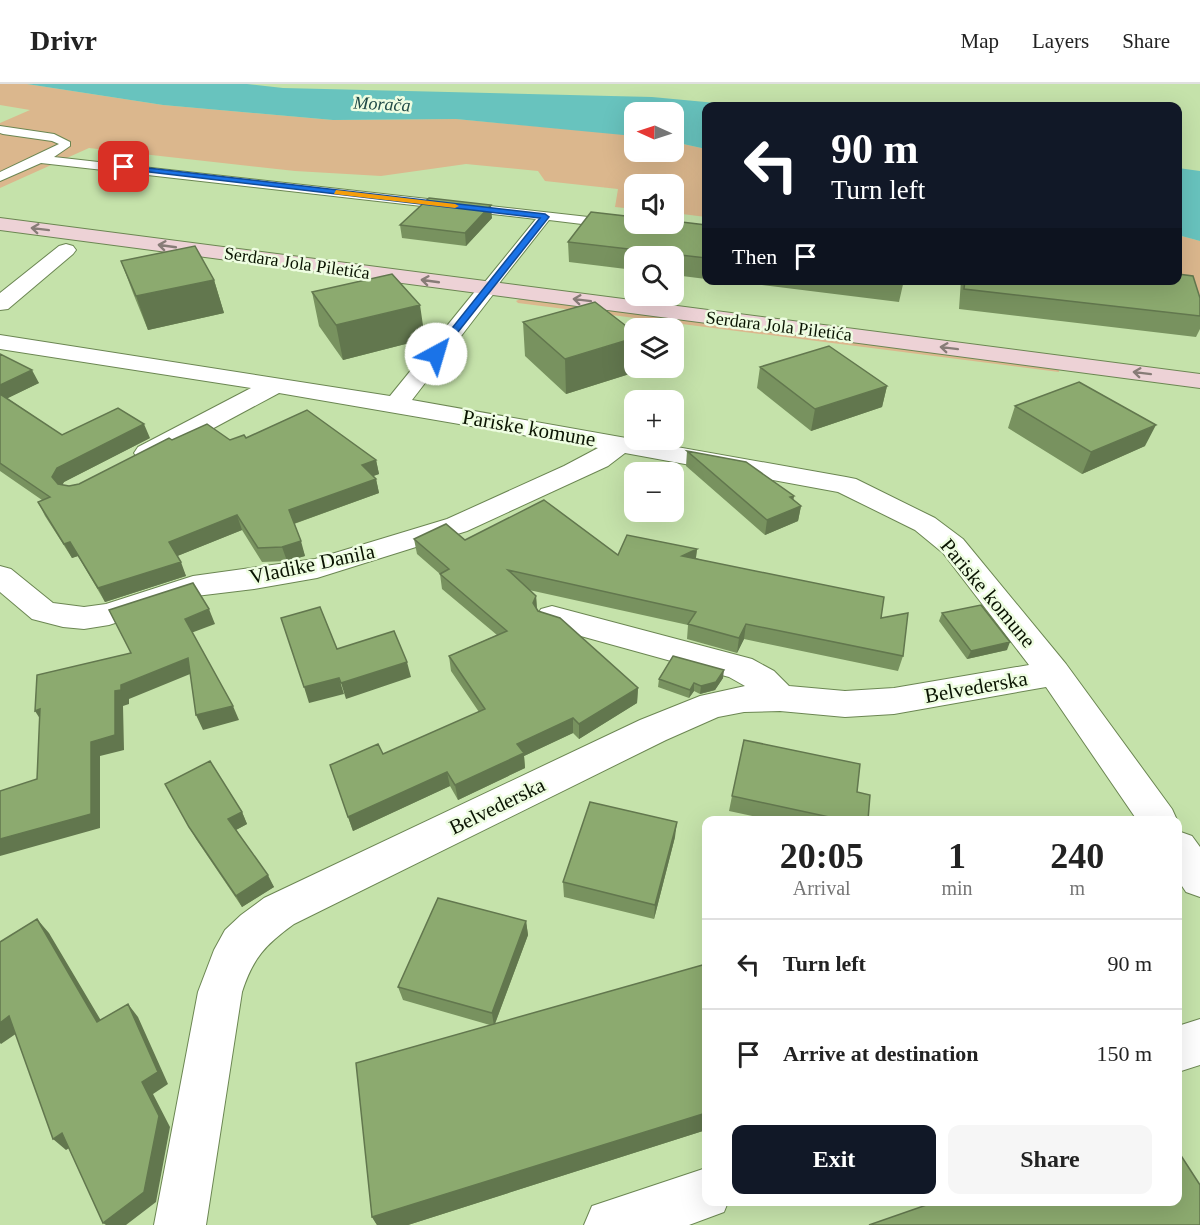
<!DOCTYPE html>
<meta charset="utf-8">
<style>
:root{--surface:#fff;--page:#f6f6f6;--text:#222;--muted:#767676;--line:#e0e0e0;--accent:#111827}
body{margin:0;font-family:Georgia,serif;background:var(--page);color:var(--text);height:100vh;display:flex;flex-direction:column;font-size:22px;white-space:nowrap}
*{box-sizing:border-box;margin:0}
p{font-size:20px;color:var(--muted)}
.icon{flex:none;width:33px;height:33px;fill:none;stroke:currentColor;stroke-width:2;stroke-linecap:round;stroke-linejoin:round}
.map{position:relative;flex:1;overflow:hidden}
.details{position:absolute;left:702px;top:732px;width:480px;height:390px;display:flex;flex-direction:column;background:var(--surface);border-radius:12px;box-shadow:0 6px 24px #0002}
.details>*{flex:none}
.top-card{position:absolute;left:702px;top:18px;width:480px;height:183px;border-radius:12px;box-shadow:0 6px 24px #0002;background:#111827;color:#fff;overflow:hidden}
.needle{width:39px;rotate:273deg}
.buttons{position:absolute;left:624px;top:18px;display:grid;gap:12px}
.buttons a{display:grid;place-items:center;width:60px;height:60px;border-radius:12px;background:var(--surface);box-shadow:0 6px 24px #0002;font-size:30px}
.pin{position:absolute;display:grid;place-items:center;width:51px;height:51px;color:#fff;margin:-26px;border-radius:12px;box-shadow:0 3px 9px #0006}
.me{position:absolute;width:66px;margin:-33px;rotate:39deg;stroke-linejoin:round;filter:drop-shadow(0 0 4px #0008)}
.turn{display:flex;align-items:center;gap:21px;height:126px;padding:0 30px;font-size:27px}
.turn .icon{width:78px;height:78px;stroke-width:2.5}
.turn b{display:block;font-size:42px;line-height:51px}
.then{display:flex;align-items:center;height:57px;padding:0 30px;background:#0003;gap:12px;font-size:22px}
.eta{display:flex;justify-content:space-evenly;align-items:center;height:102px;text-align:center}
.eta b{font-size:36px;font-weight:600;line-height:42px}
.cta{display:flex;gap:12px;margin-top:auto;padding:12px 30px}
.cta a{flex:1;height:69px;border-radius:12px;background:var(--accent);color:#fff;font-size:24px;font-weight:600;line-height:69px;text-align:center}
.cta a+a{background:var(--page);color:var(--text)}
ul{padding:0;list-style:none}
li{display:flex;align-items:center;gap:18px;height:90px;padding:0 30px;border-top:2px solid var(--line)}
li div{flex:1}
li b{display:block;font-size:22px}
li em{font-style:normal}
header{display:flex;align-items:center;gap:36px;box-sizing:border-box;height:84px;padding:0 30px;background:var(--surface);border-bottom:2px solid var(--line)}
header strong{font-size:28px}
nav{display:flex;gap:33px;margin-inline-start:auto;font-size:21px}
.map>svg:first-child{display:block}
.green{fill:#dbb78d}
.water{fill:#68c3be}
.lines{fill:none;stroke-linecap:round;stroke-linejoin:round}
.lane-casing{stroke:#6b8652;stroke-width:2}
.street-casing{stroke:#6b8652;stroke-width:2}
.secondary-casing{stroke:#6b8652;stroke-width:2}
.lane{fill:#fff;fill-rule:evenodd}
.street{fill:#fff;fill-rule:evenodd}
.secondary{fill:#edd2d6;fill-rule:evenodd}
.wall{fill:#78925f}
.shaded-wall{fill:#62774e}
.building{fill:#8caa6f;stroke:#62774e;stroke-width:1.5}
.oneway{stroke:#877c77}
.route{fill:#1a73e8;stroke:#114b97;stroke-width:1.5}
.slow{fill:#f59e0b}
.labels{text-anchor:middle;stroke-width:5;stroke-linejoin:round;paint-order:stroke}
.far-water-label{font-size:18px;font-style:italic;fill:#214b48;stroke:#eefde1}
.far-street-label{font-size:18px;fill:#0a1402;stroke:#eefde1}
.street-label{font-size:21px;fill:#0a1402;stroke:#eefde1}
</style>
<header>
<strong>Drivr</strong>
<nav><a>Map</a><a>Layers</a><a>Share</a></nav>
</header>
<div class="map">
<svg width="1200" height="1141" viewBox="0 0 1200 1141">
<rect width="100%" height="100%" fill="#c5e2aa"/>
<path class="green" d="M0,0h27l136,21 170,15 123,-1 166,15 12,2v16h40v-10l32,7v68l-32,-4v-29h-40v25l-19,-2 3,-18 -73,-8 -7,-10 -72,-7 -85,12 -86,-5 -206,-23 -89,40v-65l30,-13 -30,-5z
M1178,151l22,6v55l-59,-15 37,-1z
M520,215l538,68 1,5 -541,-69 -2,-2z"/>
<path class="water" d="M27,0h220l36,4 369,9 96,9h-42v43l-32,-7v-30h-40v24l-178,-17 -123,1 -170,-15z
M1178,84l22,3v70l-22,-6z"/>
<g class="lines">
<defs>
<path id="lane" d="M0,42l54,8 16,8v4l-16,11 561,63 7,4 -7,4 -66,-8 -56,71 -5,2 -8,-5 56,-69 -495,-56 -41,18v-9l59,-28 -7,-3 -49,-7 -3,-1z"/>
<path id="street" d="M66,160l7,2 3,4 -3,4 -65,55 -8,1v-17l59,-47z
M488,198l7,2 3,4 -86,112 434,77 10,2 79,39 28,21 103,125 106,145 5,11h-40l-91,-133 -152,27 -49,3 -65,-6 -36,1 -26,5 -52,23 -372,184c-29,21 -41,34 -52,68l-36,233h-52l44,-233 16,-42 11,-20 16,-15 23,-17 376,-178 60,-24 45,-10 -16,-9 -188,-52 -5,-8 5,-8 11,-3 200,53 22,12 15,15 56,5 49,-3 135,-23 -86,-112 -28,-23 -77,-38 -213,-39 -17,13 -141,65 -150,47 -63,11 -58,7 -87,29 -25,4 -21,-2 -31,-8 -32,-27v-26l11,3 42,34 31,4 22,-3 87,-28 122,-17 132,-40 117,-53 34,-18 -319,-55 -123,66 -9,2 -9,-2 -4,-6 4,-6 113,-59 -251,-39v-14l390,61 91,-112z
M1178,747l14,5 8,11v50l-14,-5 -8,-12z
M1200,935v46l-22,7v-46z
M706,1084v34h22l-4,10 -35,13h-105l8,-19z"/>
<path id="secondary" d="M0,134l1200,156v14l-1200,-158z"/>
</defs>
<use href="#lane" class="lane-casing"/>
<use href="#street" class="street-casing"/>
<use href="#secondary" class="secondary-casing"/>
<use href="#lane" class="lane"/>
<use href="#street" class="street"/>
<use href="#secondary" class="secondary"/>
</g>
<path class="wall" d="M492,134l-26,28 -64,-8 -2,-13z
M706,141v54l-32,-4v-19h-40v14l-65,-8 -1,-20z
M121,177l93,19 10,33 -76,17 -15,-37z
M721,196h183l-5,22z
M961,196h217l22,18v31l-4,8 -237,-28z
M312,208l113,47 -82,21 -24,-34z
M523,238l116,49 -73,23 -41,-38z
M0,270l39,29 -32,15 55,37 88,3 -86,44 -2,3 7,1 10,-2 93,-44h58l16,-2 130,22 3,14 -6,2 3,3 3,14 -85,31 11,32 -18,5 -25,1 -20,-32 -65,26 9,20 -81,26 -27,-46 -6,2 -27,-42 -7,-14 4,-2 -42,-29z
M760,283l127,19 -5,21 -71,24 -54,-43z
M1015,322l130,40 -63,28 -74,-46z
M687,367l107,45 -1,4 8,6 -3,15 -33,14 -79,-69z
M414,455l51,1 153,15 79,-6 -1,9 185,60 22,38 -5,15 -154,-32 -7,14 -50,-14 1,-14 -159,-35 7,6 1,13 1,2 100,77 -1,15 -58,36 -6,-6 -49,23 1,12 -67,32 -8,-14 -97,45 -23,-66 53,-11 96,-42 -28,-41 -2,-15 48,-21 -55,-46 -2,-15 -23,-20z
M942,529l65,37 -40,9 -28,-38z
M723,594l-8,12 -15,4 -6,-3 -5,7 -31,-11 1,-8z
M165,700l77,28 5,12 -11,6 38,57 -32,20 -46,-68z
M857,708l11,28h-97l-42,-9 3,-15z
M675,753l-21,82 -90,-22 -1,-15z
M526,837l2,14 -33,89 211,-60v166l-298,95h-31l-5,-8 118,-192 -87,-25 -5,-13z"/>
<path class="shaded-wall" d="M491,121l1,13 -26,28 -1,-13z
M214,196l10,33 -76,17 -12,-34z
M420,221l5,34 -82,21 -7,-35z
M634,254v30h5v3l-73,23 -1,-35z
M32,286l7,13 -39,19v-17z
M887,302l-5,21 -71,24 4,-22z
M144,340l6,14 -86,44 -5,9 -7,-14 5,-9z
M1156,341l-11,21 -63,28 9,-22z
M376,376l3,14 -14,5 -3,-14z
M376,395l3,14 -86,31 -4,-14z
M794,412l-3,14 10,-4 -3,15 -33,14 2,-15 23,-23z
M237,431l5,15 -67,27 -6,-15z
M301,457l4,15 -18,5 -5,-14z
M70,458l8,14 -6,2 -8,-14z
M697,465l-2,15 -13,-8z
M181,478l5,14 -81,26 -7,-14z
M536,512l1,15 -4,-8z
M209,525l6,15 -24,9 -6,-14z
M746,540l-2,15 -7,14 2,-15z
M1010,558l-3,8 -40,9 4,-8z
M188,574l7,14 -66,27v5l-6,2 1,44 -24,6v72l-100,28v-17l91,-97 24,-51 6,-6z
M407,578l4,15 -65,22 -5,-16z
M724,586l-1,8 -8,12 -15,4 1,-8z
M339,594l5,16 -35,9 -5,-16z
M694,599v8l-5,7 1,-8z
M638,604l-1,15 -58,36v-15z
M233,622l6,14 -36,10 -7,-15z
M40,625l4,16 -9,-14z
M573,634v15l-49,23 1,12 -67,32 -3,-15 62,-41z
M447,688l3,14 -97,45 -5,-14z
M242,728l5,12 -13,7 -6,-12z
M677,738l-2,15 -21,82 1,-14z
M268,791l6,12 -32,20 -6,-11z
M37,835l12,14 60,101 -12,-12z
M526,837l2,14 -34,91 -2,-13z
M128,920l10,13 30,67 -15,10 17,33 -14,75 -30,23h-20l-3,-2 39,-141z
M9,932l14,13 -22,15 -1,-1v-20z
M706,1029v17l-298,95h-31l-5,-8z
M62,1049l14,11 -10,6 -13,-11z"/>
<path class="building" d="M429,114l62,7 -26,28 -65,-8z
M591,128l43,5v7h40v-3l32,4v33l-138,-16z
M195,162l19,34 -78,16 -15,-35z
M392,190l28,31 -84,20 -24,-33z
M1178,190l15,2 7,22v18l-236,-27 1,-9h213z
M595,218l39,30v6l-69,21 -42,-37z
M829,262l58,40 -72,23 -55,-42z
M0,270l32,16 -32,15z
M1079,298l77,43 -65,27 -76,-46z
M0,310l62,41 56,-27 26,16 -87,44 -5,9 6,7 11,2 10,-2 90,-46 3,2 35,-16 23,16 14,-5 2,3 61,-28 69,50 -14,5 14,14 -87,31 12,31 -19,6 -24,1 -21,-33 -68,27 12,20 -83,26 -28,-46 -6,2 -26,-42 12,-5 -50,-34z
M687,367l59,11 48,34 -4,1 11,9 -34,14z
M544,416l74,55 9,-20 70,14 -15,7 202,41 -3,21 27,-5 -5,43 -157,-32 -7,14 -51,-14 8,-12 -188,-42 28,26 -3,7 5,8 22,7 78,70 -59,36 -6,-6 -56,26 7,9 -69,32 -8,-13 -99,45 -18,-52 48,-21 5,10 102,-45 -36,-53 58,-25 -67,-57 9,-5 -35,-30 32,-15 19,16z
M193,499l16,26 -24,10 48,87 -37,9 -8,-57 -67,27v5l-6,1v44l-24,7v72l-91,25v-48l37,-12 3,-70 -5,2 2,-36 94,-22 -22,-43z
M981,521l29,37 -39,9 -29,-38z
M320,523l17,42 57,-18 13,31 -66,21 -2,-5 -35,9 -23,-69z
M673,572l51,14 -8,12 -15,4 -7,-3 -4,7 -31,-11z
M744,656l116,24 -3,28 13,3 -2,25h-25l-111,-24z
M210,677l32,51 -14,7 40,56 -32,21 -47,-69 -24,-43z
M590,718l87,20 -22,83 -92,-23z
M438,814l88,23 -34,92 -94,-26z
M37,835l60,103 31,-18 30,68 -16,10 17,34 -15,76 -41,31 -41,-90 -9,6 -44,-123 -9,7v-81z
M706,880v149l-334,104 -16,-154z
M1178,1067l22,34v40h-331l66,-23h243z"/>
<defs><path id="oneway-shaft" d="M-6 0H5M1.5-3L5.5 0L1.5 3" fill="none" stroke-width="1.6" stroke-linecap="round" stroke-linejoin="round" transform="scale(1.5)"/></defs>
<g class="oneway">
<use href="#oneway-shaft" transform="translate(40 145) rotate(-173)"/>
<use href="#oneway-shaft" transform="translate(167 162) rotate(-172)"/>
<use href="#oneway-shaft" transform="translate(430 197) rotate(-172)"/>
<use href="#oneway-shaft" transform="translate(582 216) rotate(-173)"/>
<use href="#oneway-shaft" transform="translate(949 264) rotate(-173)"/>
<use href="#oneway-shaft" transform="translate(1142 289) rotate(-173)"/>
</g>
<path class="route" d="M122,81l423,49 4,3 -110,139h-6v-4l107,-134 -416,-49z"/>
<path class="slow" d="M336,106l119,14 4,2 -4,2 -121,-14z"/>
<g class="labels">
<g class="far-water-label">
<text transform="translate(382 20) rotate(3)" y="6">Morača</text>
</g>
<g class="far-street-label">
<text transform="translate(297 179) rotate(8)" y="6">Serdara Jola Piletića</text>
<text transform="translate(779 242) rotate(7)" y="6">Serdara Jola Piletića</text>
</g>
<g class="street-label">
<text transform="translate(529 344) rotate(10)" y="7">Pariske komune</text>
<text transform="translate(312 480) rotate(-12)" y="7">Vladike Danila</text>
<text transform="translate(988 509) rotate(50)" y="7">Pariske komune</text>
<text transform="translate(976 603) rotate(-10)" y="7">Belvederska</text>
<text transform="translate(497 722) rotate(-26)" y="7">Belvederska</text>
</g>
</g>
</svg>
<div class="buttons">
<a><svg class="needle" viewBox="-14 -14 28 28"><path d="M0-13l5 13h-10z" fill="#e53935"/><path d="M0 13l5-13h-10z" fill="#767676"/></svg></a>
<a><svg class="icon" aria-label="sound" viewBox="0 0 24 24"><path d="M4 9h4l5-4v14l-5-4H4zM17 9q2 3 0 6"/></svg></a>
<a><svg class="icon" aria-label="search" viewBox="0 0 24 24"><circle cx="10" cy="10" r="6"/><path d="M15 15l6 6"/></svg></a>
<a><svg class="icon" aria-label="layers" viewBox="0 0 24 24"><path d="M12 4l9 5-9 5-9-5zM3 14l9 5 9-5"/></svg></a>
<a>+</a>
<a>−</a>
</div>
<div class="pin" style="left:124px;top:83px;background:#d93025"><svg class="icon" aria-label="arrive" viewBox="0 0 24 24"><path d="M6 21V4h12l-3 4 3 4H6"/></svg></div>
<svg class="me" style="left:436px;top:270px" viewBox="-20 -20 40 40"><circle r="19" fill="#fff"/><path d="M0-13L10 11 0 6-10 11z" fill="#1a73e8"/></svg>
<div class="top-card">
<div class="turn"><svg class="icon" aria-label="left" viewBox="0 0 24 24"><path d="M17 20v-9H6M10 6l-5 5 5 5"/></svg><div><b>90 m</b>Turn left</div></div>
<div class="then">Then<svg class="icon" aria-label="arrive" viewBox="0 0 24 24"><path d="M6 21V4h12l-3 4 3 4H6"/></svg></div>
</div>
<section class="details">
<div class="eta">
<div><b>20:05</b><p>Arrival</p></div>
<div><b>1</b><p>min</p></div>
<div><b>240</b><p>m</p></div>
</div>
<ul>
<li><svg class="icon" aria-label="left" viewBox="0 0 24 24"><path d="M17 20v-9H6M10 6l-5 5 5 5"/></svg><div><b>Turn left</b></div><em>90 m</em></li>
<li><svg class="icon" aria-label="arrive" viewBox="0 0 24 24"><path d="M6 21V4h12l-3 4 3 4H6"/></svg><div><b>Arrive at destination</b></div><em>150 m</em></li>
</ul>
<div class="cta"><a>Exit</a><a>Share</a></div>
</section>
</div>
